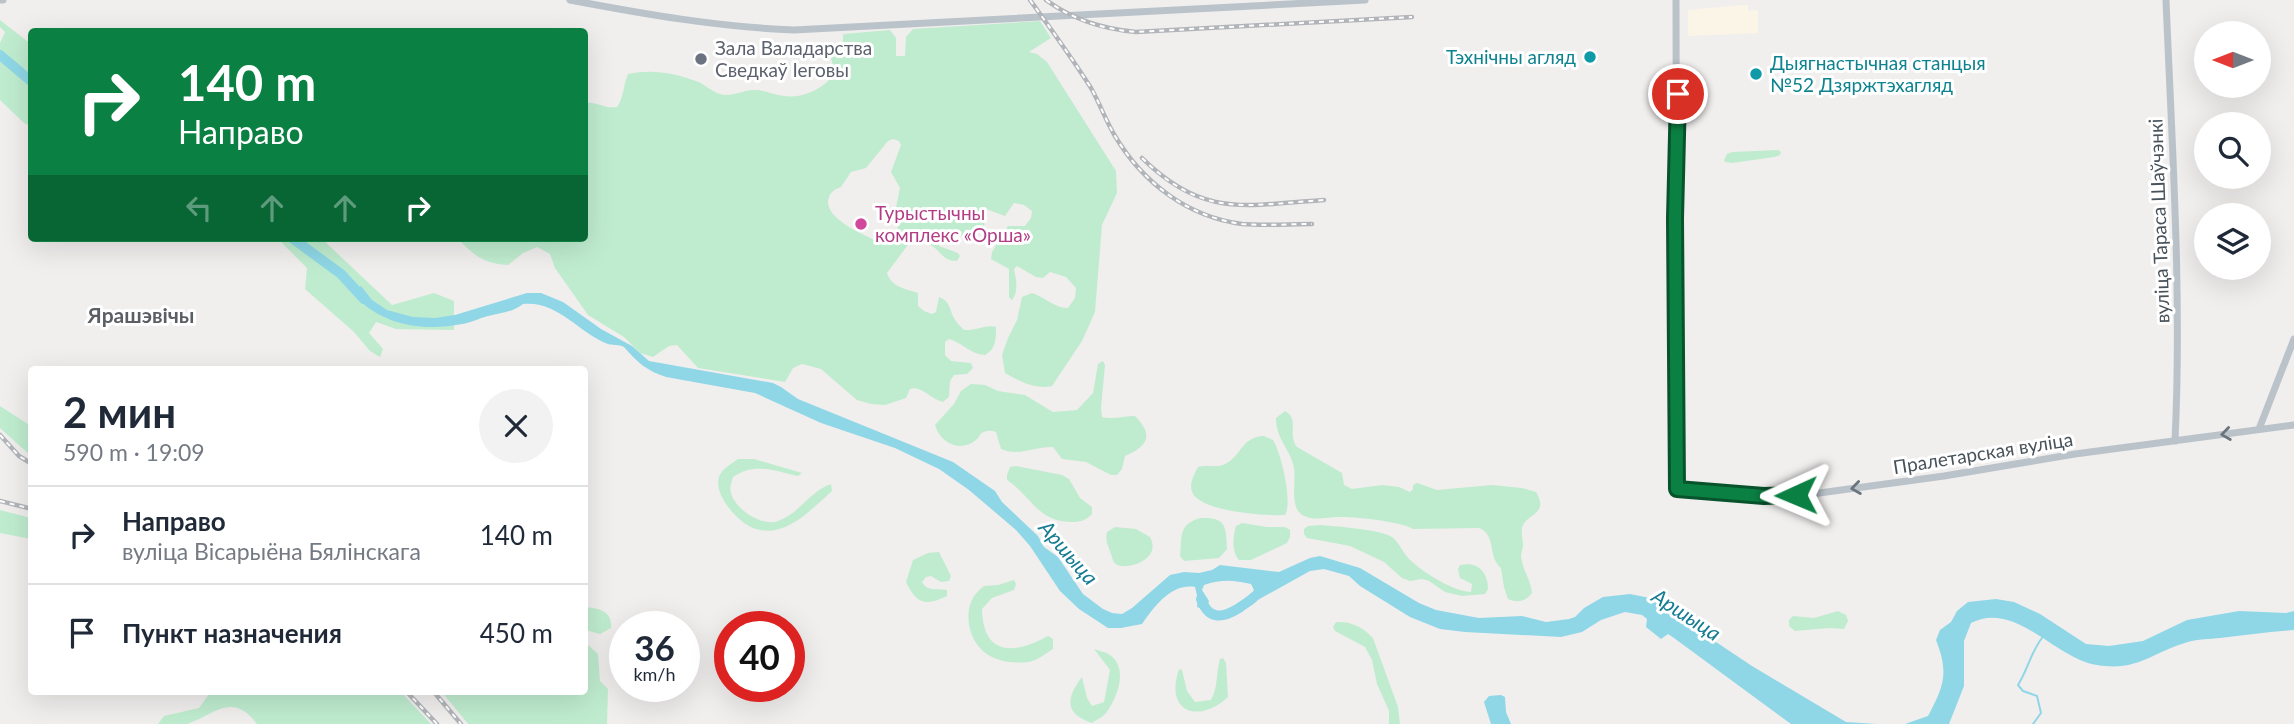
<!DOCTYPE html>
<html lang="ru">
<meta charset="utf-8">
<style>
:root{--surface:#fff;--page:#f2f2f3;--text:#1f2937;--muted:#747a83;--line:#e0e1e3}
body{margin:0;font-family:Lato,sans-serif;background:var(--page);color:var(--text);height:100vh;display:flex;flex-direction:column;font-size:26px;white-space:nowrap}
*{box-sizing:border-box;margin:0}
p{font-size:23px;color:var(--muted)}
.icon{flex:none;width:38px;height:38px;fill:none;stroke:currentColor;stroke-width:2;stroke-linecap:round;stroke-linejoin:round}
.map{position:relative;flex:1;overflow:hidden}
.details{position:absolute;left:28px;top:366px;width:560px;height:329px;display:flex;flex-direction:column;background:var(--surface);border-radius:7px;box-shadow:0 7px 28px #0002}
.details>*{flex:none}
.banner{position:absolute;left:28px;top:28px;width:560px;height:214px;border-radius:7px;box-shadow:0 7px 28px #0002;background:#0b8043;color:#fff;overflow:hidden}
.needle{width:46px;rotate:270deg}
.buttons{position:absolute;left:2194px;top:21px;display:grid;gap:14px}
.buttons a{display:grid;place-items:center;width:77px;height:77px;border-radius:50%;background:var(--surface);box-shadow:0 7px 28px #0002;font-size:35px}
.speed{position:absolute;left:609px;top:611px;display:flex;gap:14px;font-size:35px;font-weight:700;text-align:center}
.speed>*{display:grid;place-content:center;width:91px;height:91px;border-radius:50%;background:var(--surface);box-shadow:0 7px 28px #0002;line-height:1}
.speed small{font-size:18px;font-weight:400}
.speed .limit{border:10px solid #d22;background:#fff;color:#111}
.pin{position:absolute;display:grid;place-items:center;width:60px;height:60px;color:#fff;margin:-30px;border:4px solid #fff;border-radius:50%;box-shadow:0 2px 7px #0007}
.me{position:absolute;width:77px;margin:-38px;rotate:269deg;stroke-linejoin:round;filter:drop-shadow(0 0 5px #0008)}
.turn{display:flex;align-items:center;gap:24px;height:147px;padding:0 35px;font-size:32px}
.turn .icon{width:91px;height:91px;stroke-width:2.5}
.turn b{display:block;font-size:49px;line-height:60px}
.lanes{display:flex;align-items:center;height:66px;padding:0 35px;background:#0003;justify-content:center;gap:35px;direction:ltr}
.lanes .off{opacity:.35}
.round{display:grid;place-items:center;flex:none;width:74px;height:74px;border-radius:37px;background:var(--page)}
.summary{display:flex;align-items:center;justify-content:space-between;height:119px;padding:0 35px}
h1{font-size:42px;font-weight:700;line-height:52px}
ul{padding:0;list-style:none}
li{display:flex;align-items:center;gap:21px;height:98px;padding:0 35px;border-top:2px solid var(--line)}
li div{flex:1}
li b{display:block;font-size:26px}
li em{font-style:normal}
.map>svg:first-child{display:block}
.commercial{fill:#fbf5e8}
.green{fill:#bfeccf;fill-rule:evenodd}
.water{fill:#8fd7e6}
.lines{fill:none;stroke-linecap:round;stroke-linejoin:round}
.stream{stroke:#8fd7e6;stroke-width:2}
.river{stroke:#8fd7e6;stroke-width:10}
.tertiary{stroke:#bbc3ca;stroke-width:7}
.rail-casing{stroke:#b1b4b8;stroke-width:4.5}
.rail{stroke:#fff;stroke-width:2;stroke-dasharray:5;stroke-linecap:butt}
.oneway{stroke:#6a747c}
.route-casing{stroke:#07532c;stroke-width:18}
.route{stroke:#0b8043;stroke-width:12}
.culture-dot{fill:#0f9aa8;stroke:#fff;stroke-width:2.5}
.worship-dot{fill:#6b7280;stroke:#fff;stroke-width:2.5}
.hotel-dot{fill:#d1479c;stroke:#fff;stroke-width:2.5}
.labels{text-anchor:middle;stroke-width:6;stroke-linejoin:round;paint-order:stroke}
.worship-label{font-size:19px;fill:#5b616d;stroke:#fff;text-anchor:start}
.culture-label{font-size:19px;fill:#0d838f;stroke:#fff;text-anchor:end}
.hotel-label{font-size:19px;fill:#b23c85;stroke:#fff;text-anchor:start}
.street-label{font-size:19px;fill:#48525a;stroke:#fff}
.neighbourhood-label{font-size:21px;font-weight:bold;fill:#5b5f63;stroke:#fff}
.water-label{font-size:21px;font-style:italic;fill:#157c92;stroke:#fff}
</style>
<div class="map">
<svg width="2294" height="724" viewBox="0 0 2294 724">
<rect width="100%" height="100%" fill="#f1eeee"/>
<path class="commercial" d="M1742,5h6v6l10,-1v23l-70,3v-26z"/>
<path class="green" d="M0,20l27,21 4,-2v87l-7,-3 -24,-23v-57l5,-11 -5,-5z
M1040,21l11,17 -22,14 8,2 10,8 69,109 1,22 -15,32 -7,87 -13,29 -30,45c-17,4 -33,-5 -47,-13l-3,-18 6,-17 9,-18 5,-23 10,-4c13,4 24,16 36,15l7,-10 1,-10 -10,-11 -16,-5 -7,6 -7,-1 -19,-11 -3,3c2,10 5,22 -2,31l-3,-3v-28l-18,-10 1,-7 16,-26h17l6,-8 1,-7 -8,-6 -10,-2 -9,13 -19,-7 -2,4 1,9 -2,8c-8,5 -37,8 -46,6l-1,3 3,7 19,7 2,3 -3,5c-16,0 -16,-12 -29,-17 -6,-3 -12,-2 -18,-2l-23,31c4,14 19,16 31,20v13l6,5 8,3 4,-2 3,-15c13,5 10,15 17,24 2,4 6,6 8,9 11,1 23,-6 32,-3 0,12 0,22 -11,28 -15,-1 -22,-12 -36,-16l-4,3v13l6,6 20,2 2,5 -6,6 -13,1 -4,6 -1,16 -6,5c-14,-4 -22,-17 -33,-13l-4,9 -21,7 -14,-1 -14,-4 -36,-31 -19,-5 -9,4 -8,14 -87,-14 -21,-23 -8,1 -16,11 -13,-4 -16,-16 -36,-22 -33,-47 -5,-14 -13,-7 -14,6 -15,12c-26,-2 -33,-9 -51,-27h127l1,-135c11,-2 20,6 32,4 7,-9 6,-22 11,-33 25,-5 45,-1 68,7 9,3 16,11 24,13 11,3 22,-3 32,-4 11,-1 21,5 32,6 19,3 41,-8 51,-23l-4,-15 12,-11v-13l47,-4 6,8v18h9l1,-19 7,-8zM893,139l6,2 2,4 -10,27 9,16 -4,19 3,13 -1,7 -5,10 -10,7c-16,-8 -55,-23 -55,-42 1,-9 5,-12 13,-15l10,-15 15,-4 22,-27z
M1778,150l3,2 -1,3 -6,2 -42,6 -7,-1 -1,-2 3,-6 5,-2z
M277,238h44l71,67 42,-12 20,8v29l-58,-1 -20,-7 -7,11 14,16 -3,8 -10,-6 -16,-19 -49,-43 2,-21z
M1103,361l2,4 -4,43 1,9c11,3 21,-1 33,-1 19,19 13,30 -10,40l-3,13 -5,6h-6l-25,-13 -24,-3 -9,-12c-17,-1 -35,10 -52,2l-5,-17c-4,-1 -8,-2 -12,0 -6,2 -2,3 -8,8 -16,13 -36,3 -41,-15l19,-21 7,-13 10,-7 14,1 13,6 27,4 28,17 24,-2 16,-17 5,-29z
M0,406l31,20v30l-31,-28z
M1285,411c15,8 2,24 12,36l45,26 2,12 8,4 30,-4 17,2 11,5 3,-3v-4l4,-2 20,7 55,-5 30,3 14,4c14,23 -11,22 -14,36 -1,6 1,12 1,17 0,4 -2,7 -2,11 1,13 10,24 11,37 -7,9 -14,10 -24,6l-4,-12 -3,-19c-14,-12 -4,-33 -22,-40l-66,1c-9,-7 -61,-13 -74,-12 -13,0 -31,6 -41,-6 -7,-11 -2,-31 -4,-43 -3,-18 -18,-28 -18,-50z
M1264,436l9,4c8,12 20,63 12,75 -19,1 -85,-3 -93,-23 -3,-8 2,-18 6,-25 10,-3 20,2 29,-4 15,-9 15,-26 37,-27z
M738,459h16l48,14 -4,3c-23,-5 -44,-14 -65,1 -1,4 -4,11 -2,16 4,16 31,34 47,28 21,-7 32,-30 53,-37l1,7c-16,14 -32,32 -53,38 -8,3 -18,2 -26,-1 -16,-6 -44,-38 -32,-55 4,-6 12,-10 17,-14z
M1016,466l46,9 7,4 11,19 12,9v7c-7,7 -12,8 -21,8 -34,-1 -39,-25 -64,-42v-5l3,-8z
M0,510l31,8v21l-31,-6z
M1200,518c26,-1 26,7 27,31l-8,9 -35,3 -4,-5c2,-20 -2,-31 20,-38z
M1242,523l25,4h18l5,3v7l-3,6 -36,17h-12c-8,-9 -6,-24 -3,-34z
M1322,525c17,2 56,4 70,12 7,5 11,16 17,22 12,12 45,33 62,33l1,-8 -12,-6 -2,-9 2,-4c18,-4 28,7 28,24l-3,5 -23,2 -17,-4 -16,-11 -7,-2 -12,2 -8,-3 -18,-16 -34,-16 -43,-8 -3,-4v-5l4,-3z
M1115,527l21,2 14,8c13,24 -26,34 -34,27 -4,-3 -3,-5 -5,-10 -3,-8 -6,-13 -4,-22z
M939,552l12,24 -2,5 -8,1 -10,-6 -5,1 -4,5c6,10 14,6 25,8v6c-22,11 -31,7 -41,-14l7,-22 15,-7z
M1014,580l2,4 -2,6 -22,8 -10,11c1,47 32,46 66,27l5,3v10c-8,5 -16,12 -25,13 -29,3 -53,-7 -59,-37 -1,-8 -1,-19 4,-27 2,-4 7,-9 11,-12l14,-1z
M585,607c13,1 28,4 26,21l-11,6 -15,-4z
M1838,611l8,4 2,6 -4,8 -15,-1 -34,3 -6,-5v-6l4,-4 21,2z
M1336,622c15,-1 27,5 37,16l25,69 2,17h-11v-13l-12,-27 -5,-24 -7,-13 -30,-16 -2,-4z
M585,642l13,12 2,27 8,8 -1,35h-139l-27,-33h143z
M1094,649c5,2 12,3 16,6 19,13 7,44 -4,58 -3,4 -10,7 -14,10 -28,-9 -26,-25 -10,-46l5,21 5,8 12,-4 6,-32z
M1223,658l3,5 2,34c-29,27 -64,16 -49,-28l3,1 5,21 8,11 16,-2c7,-12 5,-27 9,-41z
M211,691h189l31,33h-174c-25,-33 -42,-9 -70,0 -8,0 -20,0 -29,0l6,-8 35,-8z"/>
<path class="water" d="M361,286l11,14 15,10 26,7 22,1 20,-3 72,-22h14l22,9 38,27 31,17 17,15 124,22 8,4 17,12 155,63 42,29 7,11 36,34 6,11 14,10 25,37 20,15 9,4 10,1 10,-6 38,-33 14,-3 15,1 13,-3 8,-5 59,7 31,-14 10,-2 40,12 59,35 17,7 43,8 43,-2 24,6 23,-3 6,-2 9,-9 19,-11 27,-3 20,4 102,68 94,56 31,2h-86l-117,-86 -6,-4 -7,5 -15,-12 1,-8 -5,-4 -17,-3 -24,8 -19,12 -21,5 -96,-5 -25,-3 -30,-12 -50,-31 -11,-10 -25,-7 -14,2 -65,36 -2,-3 11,-14 -3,-6c-17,-4 -30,-5 -47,1l-2,5 7,11 -3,9 -9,-3 1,-7 -3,-13c-24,-4 -41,20 -53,37l-21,4h-13l-29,-19 -19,-18 -30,-45 -14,-16 -47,-40 -30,-21 -44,-21 -74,-25 -66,-30 -89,-16c-19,-6 -29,-15 -42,-30 -6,-3 -10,-1 -16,-3 -29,-11 -51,-44 -85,-40 -10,8 -22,9 -35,12 -9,2 -17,7 -26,8 -40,8 -81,1 -109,-30z
M1996,599l18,3 26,12 46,30 23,2 34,-5 44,-21 52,-9 47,2 8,-2v19c-25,2 -50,5 -74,8 -11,1 -22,1 -32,4 -36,10 -50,30 -91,23 -42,-6 -81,-65 -126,-42l-7,18v45l-15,38h-44l23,-8c16,-30 21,-43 8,-76l4,-10 11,-8 6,-11 11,-9z
M1501,695l4,2 1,15 5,12h-20l-7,-22 5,-6z"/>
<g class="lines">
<path class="stream" d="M2033,724l8,-11 -4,-17 -14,-5 -5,-6c10,-16 13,-33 24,-47"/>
<path class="river" d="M0,55l32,27
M292,238l49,36 23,25
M1201,599c8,22 22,19 38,9 5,-4 10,-6 15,-11"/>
<path class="tertiary" d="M0,0h3
M570,0c74,14 148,27 224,30l571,-30
M1676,0l1,489 87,7 48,-2 132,-18 131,-22 219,-29
M2166,0c6,147 16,293 9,441
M2259,429l35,-90"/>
<defs>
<path id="rail" d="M1030,0c21,29 42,58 61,88 9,16 15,33 24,48 28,47 73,81 127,88 23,2 47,0 70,0
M1046,0c27,20 57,29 90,32l276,-15
M1142,158c62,61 104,47 182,42
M0,435l19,21 13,8
M0,501l32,8
M406,691l31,33
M433,691l28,33"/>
</defs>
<use href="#rail" class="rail-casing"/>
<use href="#rail" class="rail"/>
</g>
<defs><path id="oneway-chevron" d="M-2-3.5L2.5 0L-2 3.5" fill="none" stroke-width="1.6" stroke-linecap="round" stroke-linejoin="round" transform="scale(1.75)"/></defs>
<g class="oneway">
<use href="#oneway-chevron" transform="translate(2226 434) rotate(172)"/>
<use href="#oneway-chevron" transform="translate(1856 488) rotate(172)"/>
</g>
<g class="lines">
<defs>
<path id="route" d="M1678,94l-3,124 2,271 87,7 32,-1"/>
</defs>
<use href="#route" class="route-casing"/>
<use href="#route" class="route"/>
</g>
<g class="culture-dot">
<circle cx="1590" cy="57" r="7"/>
<circle cx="1756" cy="74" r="7"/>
</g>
<circle class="worship-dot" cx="701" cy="59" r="7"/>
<circle class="hotel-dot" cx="861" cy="224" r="7"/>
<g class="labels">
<g class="worship-label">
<text x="715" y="55">Зала Валадарства<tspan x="715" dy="22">Сведкаў Іеговы</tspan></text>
</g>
<g class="culture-label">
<text x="1576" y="64">Тэхнічны агляд</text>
<text x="1770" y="70" text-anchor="start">Дыягнастычная станцыя<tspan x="1770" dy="22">№52 Дзяржтэхагляд</tspan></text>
</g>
<g class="hotel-label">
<text x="875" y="220">Турыстычны<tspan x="875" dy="22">комплекс «Орша»</tspan></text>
</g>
<g class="street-label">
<text transform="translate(2159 221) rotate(-92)" y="7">вуліца Тараса Шаўчэнкі</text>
<text transform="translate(1983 453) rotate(-9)" y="7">Пралетарская вуліца</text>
</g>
<g class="neighbourhood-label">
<text x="141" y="323">Ярашэвічы</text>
</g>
<g class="water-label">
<text transform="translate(1068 553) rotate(49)" y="7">Аршыца</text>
<text transform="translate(1686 615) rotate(33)" y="7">Аршыца</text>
</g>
</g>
</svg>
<div class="buttons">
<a><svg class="needle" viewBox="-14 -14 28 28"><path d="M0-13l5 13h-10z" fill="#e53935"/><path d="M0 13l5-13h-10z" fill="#747a83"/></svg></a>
<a><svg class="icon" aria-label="search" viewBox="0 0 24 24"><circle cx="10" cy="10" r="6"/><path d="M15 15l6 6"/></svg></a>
<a><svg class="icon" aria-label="layers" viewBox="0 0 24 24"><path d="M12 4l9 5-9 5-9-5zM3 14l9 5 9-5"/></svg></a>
</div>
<div class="speed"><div>36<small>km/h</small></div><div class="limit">40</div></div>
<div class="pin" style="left:1678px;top:94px;background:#d93025"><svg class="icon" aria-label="arrive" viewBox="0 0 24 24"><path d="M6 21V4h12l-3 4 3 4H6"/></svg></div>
<svg class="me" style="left:1796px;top:495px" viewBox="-20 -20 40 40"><path d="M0-17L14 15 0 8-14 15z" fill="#0b8043" stroke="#fff" stroke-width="4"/></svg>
<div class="banner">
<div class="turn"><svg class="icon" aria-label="right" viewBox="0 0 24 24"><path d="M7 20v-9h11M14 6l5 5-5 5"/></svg><div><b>140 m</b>Направо</div></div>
<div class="lanes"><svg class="icon off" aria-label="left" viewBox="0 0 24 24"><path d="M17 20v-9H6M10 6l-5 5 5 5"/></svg><svg class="icon off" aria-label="ahead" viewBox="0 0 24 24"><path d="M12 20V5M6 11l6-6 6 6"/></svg><svg class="icon off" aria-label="ahead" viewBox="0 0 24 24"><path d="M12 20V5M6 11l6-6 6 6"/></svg><svg class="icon" aria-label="right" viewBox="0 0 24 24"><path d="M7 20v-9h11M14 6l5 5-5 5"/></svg></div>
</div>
<section class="details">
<div class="summary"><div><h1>2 мин</h1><p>590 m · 19:09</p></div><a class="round"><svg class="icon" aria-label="close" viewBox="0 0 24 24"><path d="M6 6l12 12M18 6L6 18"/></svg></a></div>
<ul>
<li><svg class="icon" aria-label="right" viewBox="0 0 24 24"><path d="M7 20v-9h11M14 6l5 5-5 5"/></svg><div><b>Направо</b><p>вуліца Вісарыёна Бялінскага</p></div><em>140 m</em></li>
<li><svg class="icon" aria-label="arrive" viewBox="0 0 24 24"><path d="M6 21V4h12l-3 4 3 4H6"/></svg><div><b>Пункт назначения</b></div><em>450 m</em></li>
</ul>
</section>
</div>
